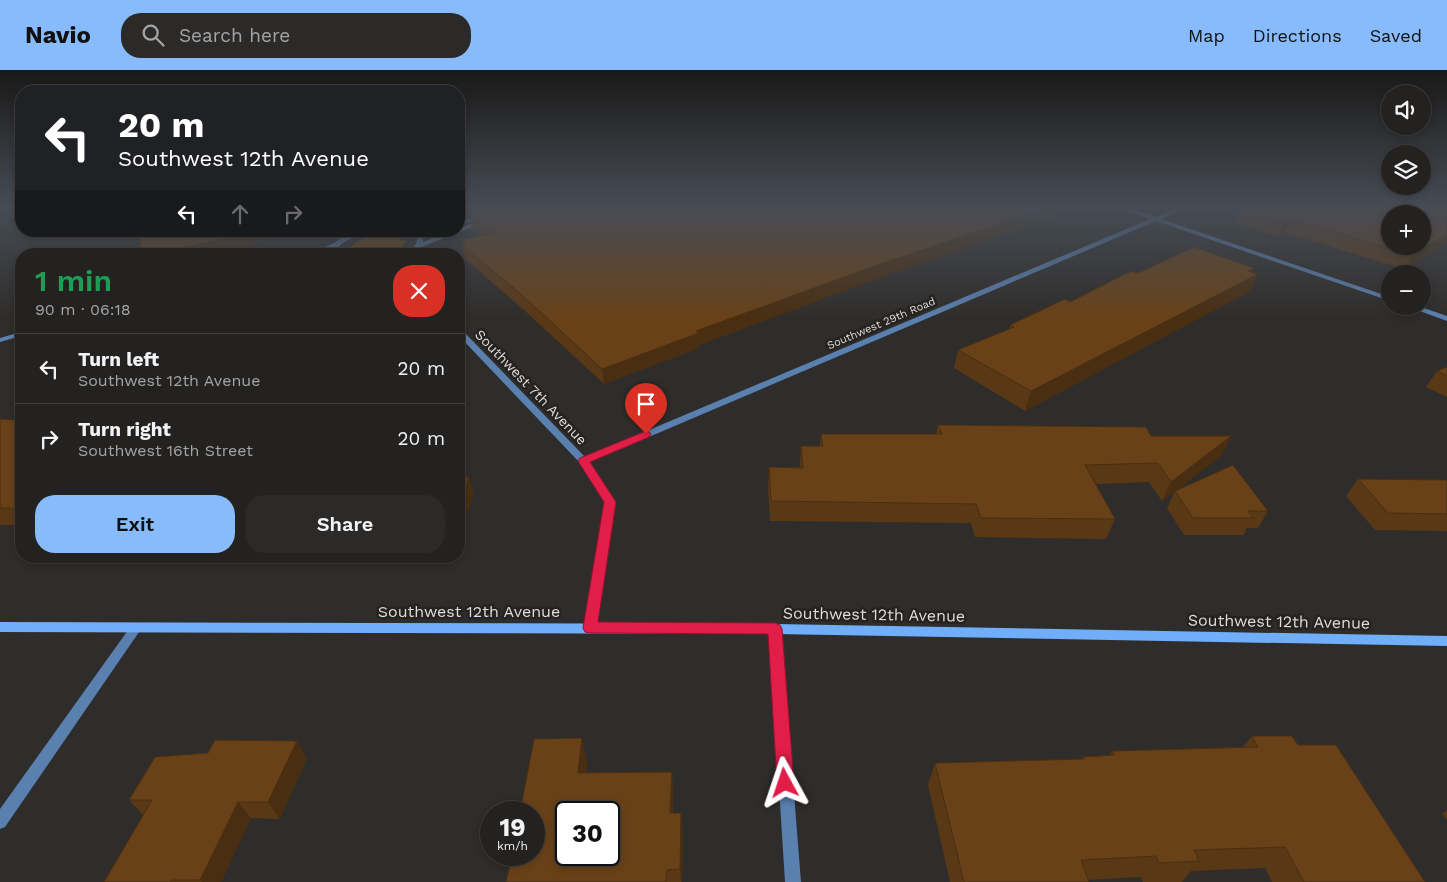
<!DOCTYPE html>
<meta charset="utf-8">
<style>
:root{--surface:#232220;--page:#2b2a29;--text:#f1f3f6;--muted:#a3a4a5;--line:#403f3e;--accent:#87bbfb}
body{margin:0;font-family:"Work Sans",sans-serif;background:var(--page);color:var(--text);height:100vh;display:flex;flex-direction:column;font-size:19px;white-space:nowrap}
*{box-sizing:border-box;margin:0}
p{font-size:16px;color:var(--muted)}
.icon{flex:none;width:28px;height:28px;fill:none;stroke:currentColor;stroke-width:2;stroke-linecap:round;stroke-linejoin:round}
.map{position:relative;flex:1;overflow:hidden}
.details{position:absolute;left:15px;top:178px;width:450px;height:315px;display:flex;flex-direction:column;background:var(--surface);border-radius:20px;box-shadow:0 2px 8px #0003,0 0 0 1px var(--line)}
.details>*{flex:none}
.banner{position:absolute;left:15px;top:15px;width:450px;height:152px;border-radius:20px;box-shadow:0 2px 8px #0003,0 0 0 1px var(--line);background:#202124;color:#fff;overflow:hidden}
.controls{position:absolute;left:1381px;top:15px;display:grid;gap:10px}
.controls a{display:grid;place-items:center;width:50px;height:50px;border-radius:50%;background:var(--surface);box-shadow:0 2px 8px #0003,0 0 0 1px var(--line);font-size:25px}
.speed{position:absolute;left:480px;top:731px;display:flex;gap:10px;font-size:25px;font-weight:700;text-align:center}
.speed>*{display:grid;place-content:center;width:65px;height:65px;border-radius:50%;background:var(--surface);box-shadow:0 2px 8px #0003,0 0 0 1px var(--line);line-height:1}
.speed small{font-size:12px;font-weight:400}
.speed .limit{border:2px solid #111;border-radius:8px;background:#fff;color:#111}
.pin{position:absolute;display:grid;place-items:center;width:42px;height:42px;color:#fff;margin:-51px -21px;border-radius:50% 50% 50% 0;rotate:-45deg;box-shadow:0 0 5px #0007}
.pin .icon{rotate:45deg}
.me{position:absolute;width:55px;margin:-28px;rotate:355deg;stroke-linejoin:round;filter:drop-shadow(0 0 4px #0008)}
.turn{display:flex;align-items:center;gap:18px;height:105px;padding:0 20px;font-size:22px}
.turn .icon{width:65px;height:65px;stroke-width:2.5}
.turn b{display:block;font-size:35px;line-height:42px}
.lanes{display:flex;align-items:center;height:48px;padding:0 20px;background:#0003;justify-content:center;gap:25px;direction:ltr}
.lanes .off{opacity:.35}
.round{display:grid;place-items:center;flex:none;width:52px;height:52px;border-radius:20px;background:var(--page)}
.head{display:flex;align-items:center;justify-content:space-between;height:85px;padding:0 20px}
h1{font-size:30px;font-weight:600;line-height:38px;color:#1e9e55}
.action{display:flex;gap:10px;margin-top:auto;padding:10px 20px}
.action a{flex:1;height:58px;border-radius:20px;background:var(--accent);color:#111;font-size:20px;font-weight:600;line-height:58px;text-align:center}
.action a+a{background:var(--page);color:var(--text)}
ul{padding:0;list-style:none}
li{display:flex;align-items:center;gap:15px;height:70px;padding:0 20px;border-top:1px solid var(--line)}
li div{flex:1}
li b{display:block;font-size:19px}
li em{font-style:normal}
header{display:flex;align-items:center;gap:30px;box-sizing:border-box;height:70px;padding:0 25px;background:var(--accent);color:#111}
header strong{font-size:24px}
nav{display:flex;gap:28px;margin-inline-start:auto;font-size:18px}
.search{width:350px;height:45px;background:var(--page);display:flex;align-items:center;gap:12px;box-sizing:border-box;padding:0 18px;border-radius:20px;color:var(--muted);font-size:19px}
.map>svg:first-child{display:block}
.green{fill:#754406}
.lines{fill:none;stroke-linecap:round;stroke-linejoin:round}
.minor{fill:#5a80af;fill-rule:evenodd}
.secondary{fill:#70aefa;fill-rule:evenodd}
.wall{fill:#593815}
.shaded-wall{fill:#492e11}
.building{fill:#684118;stroke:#492e11;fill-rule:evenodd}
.route{fill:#e11d48;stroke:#92132f}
.labels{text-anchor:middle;stroke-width:5;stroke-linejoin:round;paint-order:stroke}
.far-street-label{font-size:11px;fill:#dfdedc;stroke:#252322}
.street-label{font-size:14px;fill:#dfdedc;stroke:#252322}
.near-street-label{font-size:16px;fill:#dfdedc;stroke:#252322}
</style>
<header>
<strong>Navio</strong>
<div class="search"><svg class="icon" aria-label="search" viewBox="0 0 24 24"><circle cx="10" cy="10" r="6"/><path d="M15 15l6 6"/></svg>Search here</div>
<nav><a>Map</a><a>Directions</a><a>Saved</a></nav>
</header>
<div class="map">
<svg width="1447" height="812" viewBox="0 0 1447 812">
<rect width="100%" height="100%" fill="#2f2d2b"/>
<path class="green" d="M380,165l15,1 10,5c-3,18 -42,13 -55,13l-2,-2v-4l15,-10z"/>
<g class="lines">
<path class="minor" d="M1114,136h8l34,11 27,-11h7l-29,13 229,78v4l-234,-80 -566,241 25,40 -19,126 -2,3 -4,2 -4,-2 -2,-3 21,-126 -25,-39 -121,-127v-6h3l123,127 565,-238z
M480,147l5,3v2l-64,25 -7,7h-9c6,-5 12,-7 12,-16l-9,-7h8l6,5 1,6 28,-11h8v-2l18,-8 -18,3v-4z
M360,161h9c-11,7 -31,8 -33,23h-6v-5l-11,5h-9l26,-12 2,-2z
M1406,236h12l29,10v5z
M21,262v4l-21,6v-4z
M135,554l4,2 2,3 -2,3 -134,195 -5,2v-20l131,-183z
M775,554l4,2 2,3 20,253h-16l-16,-253 2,-3z"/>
<path class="secondary" d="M0,552l775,2 672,12v10l-672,-12 -775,-2z"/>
</g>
<path class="wall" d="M459,136h104l6,4 491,1 -1,3 -16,6v1l-165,57 -179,67v3l-95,36 -80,-74 -59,-51 -3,-14h2l-1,-5 18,-5 -9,-6 -2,-12z
M1447,136v37l-43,26 -95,-29 -25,-6 -6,3 -45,-15 6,-13z
M1254,198l-2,4 -2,19 -225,120 -71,-43 4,-18 51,-21 1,-4 60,-23 68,-29z
M1447,297v30l-21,-10 11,-16z
M0,349l21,1v105h-21z
M938,355l213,11h80l-9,19 -60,46 -13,-19 -53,2 19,35 -9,20 -131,-2 -4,-14 -201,-2 -2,-35 1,-19h31l1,-21h19l1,-12h115z
M1358,409l89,1v51l-72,-1 -29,-34z
M1175,421l93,20 -10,17h-11l-4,7h-59l-17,-27z
M1252,666l46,9 127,137h-153l-7,-14 -74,3 -9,11h-39l-3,-5 -52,3 1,2h-139l-22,-97 7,-22 147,-4 1,-2 27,-1 2,-5 131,-4z
M307,688l-27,61 -29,-1 -30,64h-117l39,-67 -14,-15z
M587,692l-1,11 86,-1 1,24v17h8l2,23 -1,46h-176z
M1447,740v10l-5,-6z"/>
<path class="shaded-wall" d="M459,136h19l2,9 -10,1v1l-11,1z
M481,136h48l-46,11z
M1049,136h25l-14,5 -1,3 -16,6v1l-165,57 -179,67v3l-95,36 -2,-15 94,-38 184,-67z
M1291,150l-7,14 -6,3 6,-14z
M246,161h44l1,2 -39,10 1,3 -33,8h-67z
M1447,164v9l-43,26 8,-14z
M1254,198l-5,11 9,-5 -8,17 -225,120 6,-20z
M1231,366l-9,19 -60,46 9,-19z
M469,407l5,17 -13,36 -2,-6v-20z
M582,668l5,24 -4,35 -5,-24z
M297,671l10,17 -27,61 -12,-17z
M672,702l1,24 -1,40 -2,-23z
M238,732l13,16 -30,64h-19l-2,-2z
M681,743l2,23 -1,46h-1l-1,-13z"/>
<path class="building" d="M500,136h63l6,4 16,-4h464l-4,1 1,1 -166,56 -184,67 3,2 -97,36 -80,-74 -60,-50 6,-1 -5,-4 30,-7 -23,-17 18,-7z
M1246,136h201v28l-35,21 -96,-29 -25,-6 -7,3 -45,-14zM1390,144h32v32h-32z
M138,161h109l1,2 -95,21h-11z
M1194,177l60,21 -6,3 10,3 -227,117 -73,-41 56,-23 -4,-2 55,-26 5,3 61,-31 7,2z
M1447,297v9l-10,-5z
M0,349l21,1v89h-12l1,-1h-10z
M938,355l208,2 5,9h80l-60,46 -13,-19 -73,2 30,54 -134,-1 -5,-14 -205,-3 -2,-34 34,1 -2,-22h22l-2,-12h121z
M1233,395l35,46h-20l5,7h-60l-18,-27z
M459,406l10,1 -10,27z
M1358,409l89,1v34l-59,-1z
M1252,666h40l6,9h38l89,137h-121l-19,-35 -91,3 5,11 -40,2 -3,-7 -75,4 8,22h-125l-29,-119 149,-4 -1,-2 31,-2 -2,-4 146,-4z
M582,668l-4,35 94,-1 -2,41h11l-1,56 -13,1 -1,12h-160l6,-27h22v-43h-14l14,-73zM566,742h43v43h-43z
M215,670l82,1 -29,61h-30l-38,78h-28l-1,2h-67l48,-82h-23l26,-43 53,-4z"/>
<linearGradient id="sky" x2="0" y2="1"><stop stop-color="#1a1918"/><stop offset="0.55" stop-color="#474c55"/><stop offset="1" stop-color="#474c55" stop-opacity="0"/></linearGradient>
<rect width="1447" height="249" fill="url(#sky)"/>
<path class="route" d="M646,361l3,1 2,2 -2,3 -59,25 26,40 -18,120 177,1 5,2 2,4 12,154 -3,6 -6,2 -5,-2 -3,-6 -9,-149 -178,-1 -5,-1 -2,-4 21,-126 -26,-41 2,-3z"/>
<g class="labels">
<g class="far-street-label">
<text transform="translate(881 253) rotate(-23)" y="4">Southwest 29th Road</text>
</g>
<g class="street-label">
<text transform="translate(531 317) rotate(46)" y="5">Southwest 7th Avenue</text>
</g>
<g class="near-street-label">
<text x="469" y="547">Southwest 12th Avenue</text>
<text transform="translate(874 544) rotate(1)" y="6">Southwest 12th Avenue</text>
<text transform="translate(1279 551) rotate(1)" y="6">Southwest 12th Avenue</text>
</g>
</g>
</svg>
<div class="controls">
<a><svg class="icon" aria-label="sound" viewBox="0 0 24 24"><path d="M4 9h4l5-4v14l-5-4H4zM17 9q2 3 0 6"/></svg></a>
<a><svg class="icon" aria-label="layers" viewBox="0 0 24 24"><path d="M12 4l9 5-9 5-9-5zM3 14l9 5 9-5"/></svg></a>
<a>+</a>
<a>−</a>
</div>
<div class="speed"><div>19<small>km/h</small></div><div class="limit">30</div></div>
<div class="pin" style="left:646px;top:364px;background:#d93025"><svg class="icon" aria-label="arrive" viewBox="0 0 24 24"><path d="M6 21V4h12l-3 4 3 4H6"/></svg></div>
<svg class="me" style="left:785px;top:713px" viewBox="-20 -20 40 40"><path d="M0-17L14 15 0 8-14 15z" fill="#e11d48" stroke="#fff" stroke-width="4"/></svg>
<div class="banner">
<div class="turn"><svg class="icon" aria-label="left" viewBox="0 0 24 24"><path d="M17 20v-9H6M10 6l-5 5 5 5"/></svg><div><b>20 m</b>Southwest 12th Avenue</div></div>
<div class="lanes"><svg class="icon" aria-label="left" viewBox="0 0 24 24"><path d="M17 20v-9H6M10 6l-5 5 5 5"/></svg><svg class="icon off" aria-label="ahead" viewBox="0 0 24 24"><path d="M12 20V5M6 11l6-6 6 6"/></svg><svg class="icon off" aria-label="right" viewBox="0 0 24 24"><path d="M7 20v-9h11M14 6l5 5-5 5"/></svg></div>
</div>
<section class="details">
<div class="head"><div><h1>1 min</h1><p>90 m · 06:18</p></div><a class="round" style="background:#d93025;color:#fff"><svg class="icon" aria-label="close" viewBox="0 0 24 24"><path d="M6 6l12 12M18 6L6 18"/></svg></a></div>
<ul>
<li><svg class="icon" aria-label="left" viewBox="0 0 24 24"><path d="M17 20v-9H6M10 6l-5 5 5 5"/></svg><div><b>Turn left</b><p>Southwest 12th Avenue</p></div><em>20 m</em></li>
<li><svg class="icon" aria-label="right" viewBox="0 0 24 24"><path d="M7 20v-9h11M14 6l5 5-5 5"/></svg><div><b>Turn right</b><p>Southwest 16th Street</p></div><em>20 m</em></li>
</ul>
<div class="action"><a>Exit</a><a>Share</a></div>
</section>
</div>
